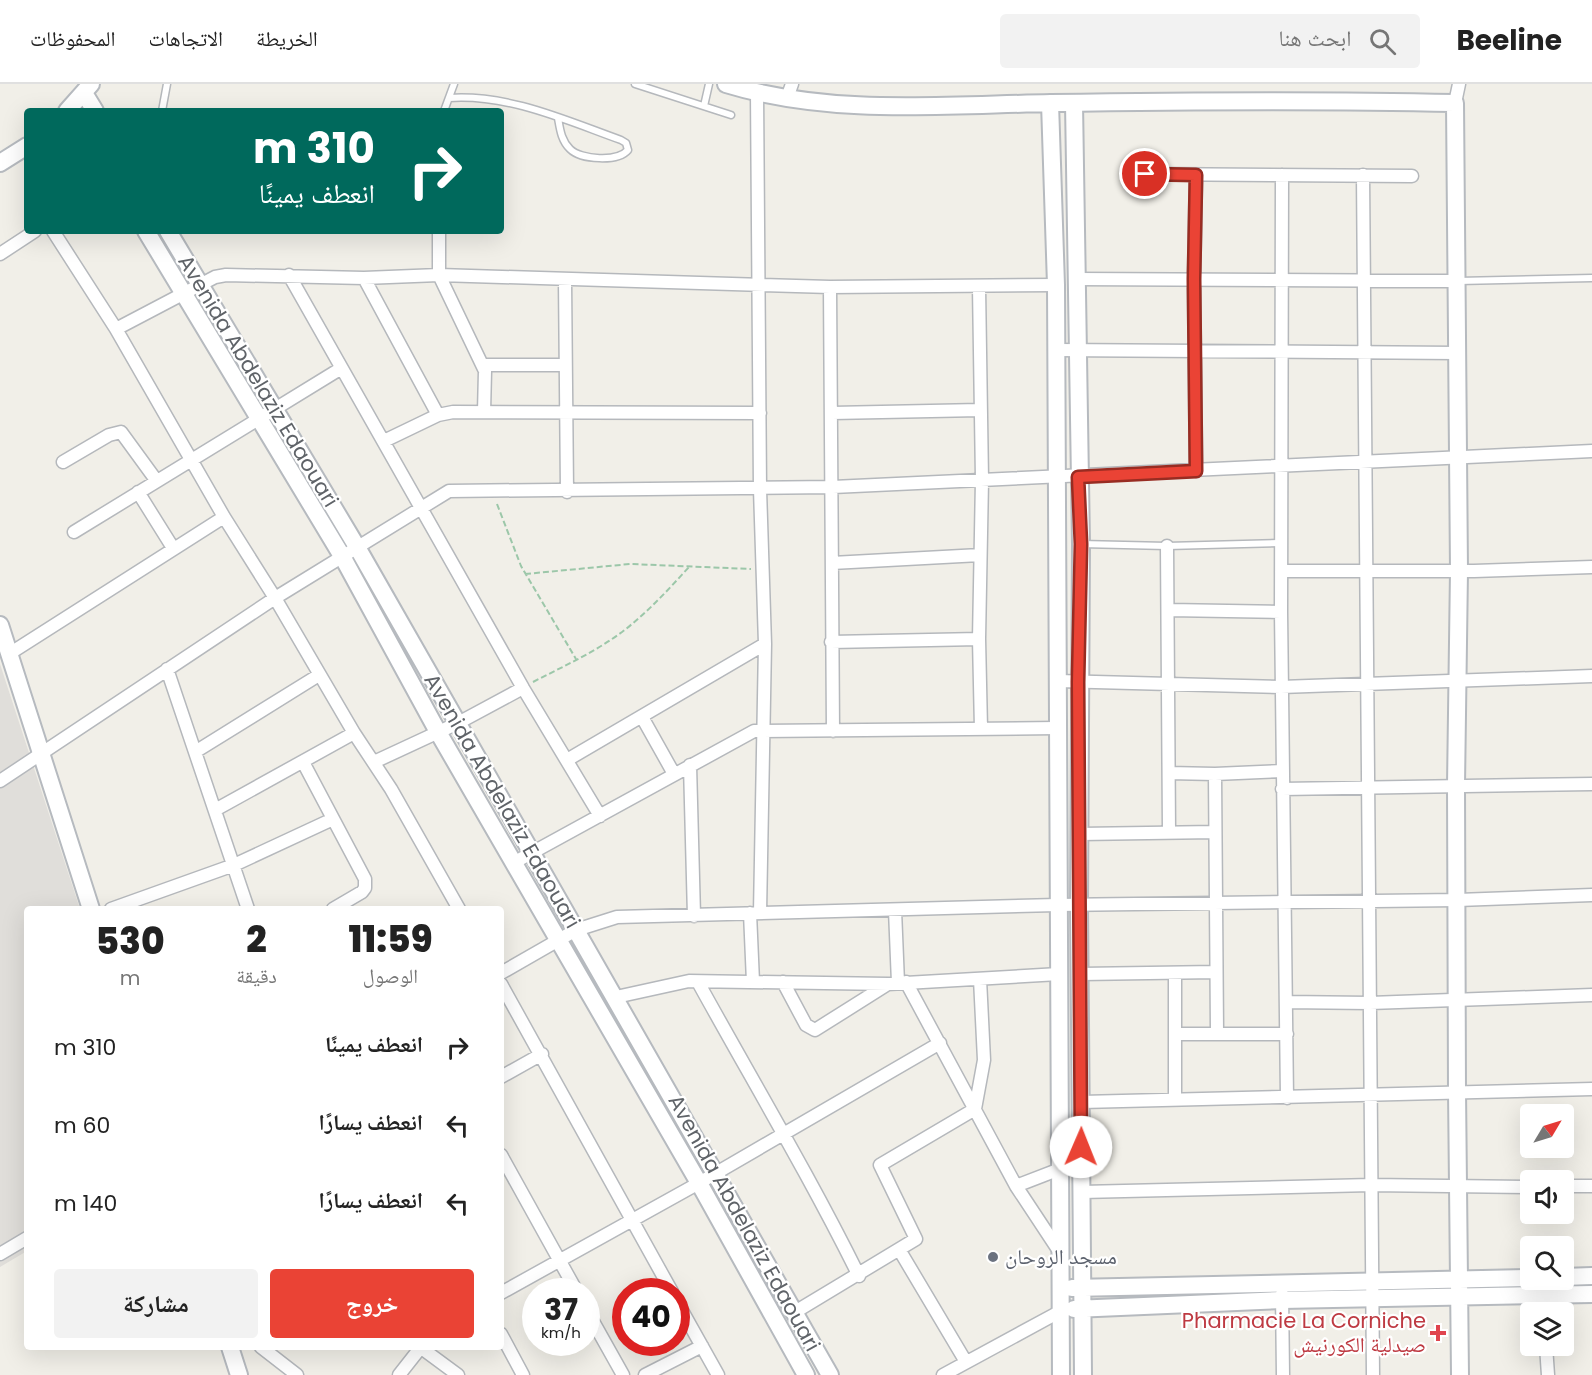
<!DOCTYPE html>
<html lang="ar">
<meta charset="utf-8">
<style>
:root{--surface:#fff;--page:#f2f2f2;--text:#222;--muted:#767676;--line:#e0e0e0;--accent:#ea4335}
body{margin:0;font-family:Poppins,"Noto Naskh Arabic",sans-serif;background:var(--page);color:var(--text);direction:rtl;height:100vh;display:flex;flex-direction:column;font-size:22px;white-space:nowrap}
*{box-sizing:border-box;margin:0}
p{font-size:20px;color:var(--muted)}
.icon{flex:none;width:33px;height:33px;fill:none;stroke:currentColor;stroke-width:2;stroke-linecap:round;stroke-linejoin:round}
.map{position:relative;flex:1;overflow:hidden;direction:ltr}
.sheet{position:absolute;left:24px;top:822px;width:480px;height:444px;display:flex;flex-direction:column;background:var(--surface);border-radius:6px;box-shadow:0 6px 24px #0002;direction:rtl}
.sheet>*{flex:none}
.guide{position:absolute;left:24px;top:24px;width:480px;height:126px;border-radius:6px;box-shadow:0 6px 24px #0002;direction:rtl;background:#00695c;color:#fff;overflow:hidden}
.needle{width:39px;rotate:52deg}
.fabs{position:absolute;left:1520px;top:1020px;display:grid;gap:12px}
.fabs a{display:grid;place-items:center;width:54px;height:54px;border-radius:6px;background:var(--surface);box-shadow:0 6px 24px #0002;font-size:30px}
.speed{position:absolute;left:522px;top:1194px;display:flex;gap:12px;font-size:30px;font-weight:700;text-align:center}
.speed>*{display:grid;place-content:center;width:78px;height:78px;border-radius:50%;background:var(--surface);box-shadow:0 6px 24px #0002;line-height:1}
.speed small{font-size:15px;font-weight:400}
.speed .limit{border:9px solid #d22;background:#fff;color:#111}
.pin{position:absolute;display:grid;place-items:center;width:51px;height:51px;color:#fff;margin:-26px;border:3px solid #fff;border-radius:50%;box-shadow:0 2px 6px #0007}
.me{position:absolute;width:66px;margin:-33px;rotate:1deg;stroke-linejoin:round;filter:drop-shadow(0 0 4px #0008)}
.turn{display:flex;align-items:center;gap:21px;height:126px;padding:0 30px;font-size:27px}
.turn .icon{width:78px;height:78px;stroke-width:2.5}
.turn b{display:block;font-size:42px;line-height:51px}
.eta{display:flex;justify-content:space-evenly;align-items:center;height:102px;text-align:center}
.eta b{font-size:36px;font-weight:800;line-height:42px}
.action{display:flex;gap:12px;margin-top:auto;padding:12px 30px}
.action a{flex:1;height:69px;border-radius:6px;background:var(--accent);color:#fff;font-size:24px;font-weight:800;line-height:69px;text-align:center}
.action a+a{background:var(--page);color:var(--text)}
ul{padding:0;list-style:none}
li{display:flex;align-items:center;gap:18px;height:78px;padding:0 30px}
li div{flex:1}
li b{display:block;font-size:22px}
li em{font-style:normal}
header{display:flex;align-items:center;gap:36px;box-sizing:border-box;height:84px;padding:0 30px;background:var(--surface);border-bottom:2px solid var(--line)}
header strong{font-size:28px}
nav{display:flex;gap:33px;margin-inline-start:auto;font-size:21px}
.search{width:420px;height:54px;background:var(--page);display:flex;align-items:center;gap:15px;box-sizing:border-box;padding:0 21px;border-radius:6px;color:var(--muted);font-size:22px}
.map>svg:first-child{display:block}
.industrial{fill:#e0deda}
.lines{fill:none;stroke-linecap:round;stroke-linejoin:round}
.lane-casing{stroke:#b5b8bc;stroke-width:9}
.street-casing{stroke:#b5b8bc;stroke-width:15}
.secondary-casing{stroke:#b6babf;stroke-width:20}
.path{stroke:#9cc7a9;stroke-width:2;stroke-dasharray:6 3;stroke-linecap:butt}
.lane{stroke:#fff;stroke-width:6}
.street{stroke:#fff;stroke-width:12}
.secondary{stroke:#fff;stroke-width:16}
.route-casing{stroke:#982c22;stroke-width:15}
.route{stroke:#ea4335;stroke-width:10}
.worship-dot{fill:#6b7280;stroke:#fff;stroke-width:2}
.health-dot{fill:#e0444e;stroke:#fff;stroke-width:2}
.labels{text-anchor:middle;stroke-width:4.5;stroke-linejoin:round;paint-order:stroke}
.street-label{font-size:21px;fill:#5f6368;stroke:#fff}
.worship-label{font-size:21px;fill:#5b616d;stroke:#fff;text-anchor:start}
.health-label{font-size:21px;fill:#be3a42;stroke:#fff;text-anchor:end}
</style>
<header>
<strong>Beeline</strong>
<div class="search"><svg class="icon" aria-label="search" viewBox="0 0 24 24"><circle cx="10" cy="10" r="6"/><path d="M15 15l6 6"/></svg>ابحث هنا</div>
<nav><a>الخريطة</a><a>الاتجاهات</a><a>المحفوظات</a></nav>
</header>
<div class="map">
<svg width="1592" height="1291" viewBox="0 0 1592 1291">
<rect width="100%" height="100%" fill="#f1efe8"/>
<path class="industrial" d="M0,580l80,245h-53v342l-27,16z"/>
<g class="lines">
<defs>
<path id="lane" d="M635,0l96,31
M449,14c60,-4 116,22 172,42l5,3 2,7c-10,12 -47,10 -58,-1 -9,-9 -10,-20 -12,-31
M704,22l5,-22
M162,27l5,-27
M444,27l10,-27
M1458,197l134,-3
M1081,460l86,2 113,-3"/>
<path id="street" d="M757,8l3,397 5,155 -5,269
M787,14l5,-14
M1455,19l4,-19
M1145,90l267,2
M1282,91l-1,437 6,486
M1363,91l10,1200
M53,147l63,98 108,188 51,81 79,135 37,56 68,120
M439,147v44l46,96 -1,41
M0,170l35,-23
M289,191l234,413 77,128
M364,194l74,137
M1076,195l380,2
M565,196l2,212
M830,203l3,444
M979,203l3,193 -3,159 2,90
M116,245l99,-52 11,-2 138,3 75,-3 391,12 226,-2
M1056,266l401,3
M483,281h82
M832,329l148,-3
M384,357l54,-26 15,-3 307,1
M63,378l46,-27 12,-3 35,48
M1196,387l-2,-192 2,-104
M138,408l35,56
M74,448l266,-163
M1167,462l2,285
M832,479l148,-8
M1281,487h193l118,-4
M1169,526l112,2
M831,558l148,-3
M9,570l215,-137
M167,585l81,240
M1058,597l223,6 311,-11
M642,633l32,57
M195,668l124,-77
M567,676l198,-116
M303,678l62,117v9l-3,4 -29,17
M374,678l84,-39 65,-35
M690,681l4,151
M1169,689l46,1 68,-3
M1215,690l2,258
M0,697l275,-183 174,-107 384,-4 759,-36
M1282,705l310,-5
M215,726l139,-77
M1080,750l135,-2
M515,778l239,-131 303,-3
M111,825l123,-44 99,-46
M895,826l3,73
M750,829l3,69
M501,889l75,-43 41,-13 440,-12 401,-5 134,-5
M1175,889v127
M1081,890l135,-2
M698,898c54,98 111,193 161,294
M783,898l23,43 9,5 73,-46
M906,898l110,204 45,68
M501,900l171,308
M616,913l73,-16 199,3 171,-10
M1286,918l84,1 222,-8
M1175,950h112
M501,993l41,-23
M1082,1018l510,-13
M501,1071l76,137
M1016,1102l44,-17h21
M1563,1102h29
M1082,1108l289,-7 159,2
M900,1167l66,111
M0,1170l27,-16
M501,1209l198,-110 241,-140
M1282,1210l1,81
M1543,1212l1,16
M676,1216l42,75
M586,1225l37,66
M795,1228l121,-73 -36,-74 95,-56 9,-49 -4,-81
M501,1250l22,41
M1546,1262l2,29
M261,1263l36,28
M420,1263l38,28
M399,1291l22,-28
M645,1291l57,-29
M943,1291l118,-64"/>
<path id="secondary" d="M726,0c104,32 217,21 325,19 135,-2 270,-3 404,0l4,468 -3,214 1,306 3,284
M84,9l11,18
M1050,19l6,182 5,1090
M1074,19l7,441 -2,361 4,470
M67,27l24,-27
M0,79l27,-17
M146,147l196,325 96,176 261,451 107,192
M168,147l189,316 473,828
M0,541l91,284
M1563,1193l29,-1
M1072,1204l458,-10
M1074,1225l208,-9 310,-6
M230,1263l9,28"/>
</defs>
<use href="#lane" class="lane-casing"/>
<use href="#street" class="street-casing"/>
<use href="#secondary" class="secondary-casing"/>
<path class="path" d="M497,420l24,62 55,93
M525,490l105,-10 121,5
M533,598c31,-16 62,-30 89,-50 25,-19 46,-42 67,-65"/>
<use href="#lane" class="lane"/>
<use href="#street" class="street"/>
<use href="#secondary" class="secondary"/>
</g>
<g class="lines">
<defs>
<path id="route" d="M1081,1063l-3,-465 3,-138 -3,-67 118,-6 -2,-192 2,-104 -51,-1"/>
</defs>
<use href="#route" class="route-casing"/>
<use href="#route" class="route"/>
</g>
<circle class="worship-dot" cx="993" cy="1173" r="6"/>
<path class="health-dot" d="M1435 1240h6v6h6v6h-6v6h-6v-6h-6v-6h6z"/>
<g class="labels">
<g class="street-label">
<text transform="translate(258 297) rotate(59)" y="7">Avenida Abdelaziz Edaouari</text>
<text transform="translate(502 717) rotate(60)" y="7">Avenida Abdelaziz Edaouari</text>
<text transform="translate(744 1139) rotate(61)" y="7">Avenida Abdelaziz Edaouari</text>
</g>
<g class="worship-label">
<text x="1005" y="1180">مسجد الروحان</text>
</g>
<g class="health-label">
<text x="1426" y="1244">Pharmacie La Corniche<tspan x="1426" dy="24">صيدلية الكورنيش</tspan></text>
</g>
</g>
</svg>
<div class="fabs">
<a><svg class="needle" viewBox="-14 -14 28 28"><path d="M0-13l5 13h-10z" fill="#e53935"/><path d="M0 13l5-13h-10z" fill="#767676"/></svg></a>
<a><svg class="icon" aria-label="sound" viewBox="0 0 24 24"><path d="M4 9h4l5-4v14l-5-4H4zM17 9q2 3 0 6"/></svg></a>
<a><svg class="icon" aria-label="search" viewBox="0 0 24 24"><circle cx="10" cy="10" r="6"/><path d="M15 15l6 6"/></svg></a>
<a><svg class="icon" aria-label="layers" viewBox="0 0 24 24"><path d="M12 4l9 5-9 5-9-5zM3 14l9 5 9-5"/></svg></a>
</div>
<div class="speed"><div>37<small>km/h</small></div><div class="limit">40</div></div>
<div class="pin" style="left:1145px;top:90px;background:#d93025"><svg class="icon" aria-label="arrive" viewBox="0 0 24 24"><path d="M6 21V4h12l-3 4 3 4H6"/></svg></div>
<svg class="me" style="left:1081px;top:1063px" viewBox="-20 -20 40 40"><circle r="19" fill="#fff"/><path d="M0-13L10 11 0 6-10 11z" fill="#ea4335"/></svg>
<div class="guide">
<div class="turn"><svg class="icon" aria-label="right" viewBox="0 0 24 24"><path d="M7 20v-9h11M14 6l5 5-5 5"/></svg><div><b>310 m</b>انعطف يمينًا</div></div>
</div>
<section class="sheet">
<div class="eta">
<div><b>11:59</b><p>الوصول</p></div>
<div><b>2</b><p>دقيقة</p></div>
<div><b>530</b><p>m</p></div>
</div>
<ul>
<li><svg class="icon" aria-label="right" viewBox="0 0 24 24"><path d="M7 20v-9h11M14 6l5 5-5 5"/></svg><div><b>انعطف يمينًا</b></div><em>310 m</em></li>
<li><svg class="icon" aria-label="left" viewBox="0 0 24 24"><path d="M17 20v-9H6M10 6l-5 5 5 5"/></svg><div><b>انعطف يسارًا</b></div><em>60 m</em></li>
<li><svg class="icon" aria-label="left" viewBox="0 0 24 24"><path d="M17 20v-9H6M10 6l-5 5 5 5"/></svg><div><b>انعطف يسارًا</b></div><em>140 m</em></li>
</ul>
<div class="action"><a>خروج</a><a>مشاركة</a></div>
</section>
</div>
